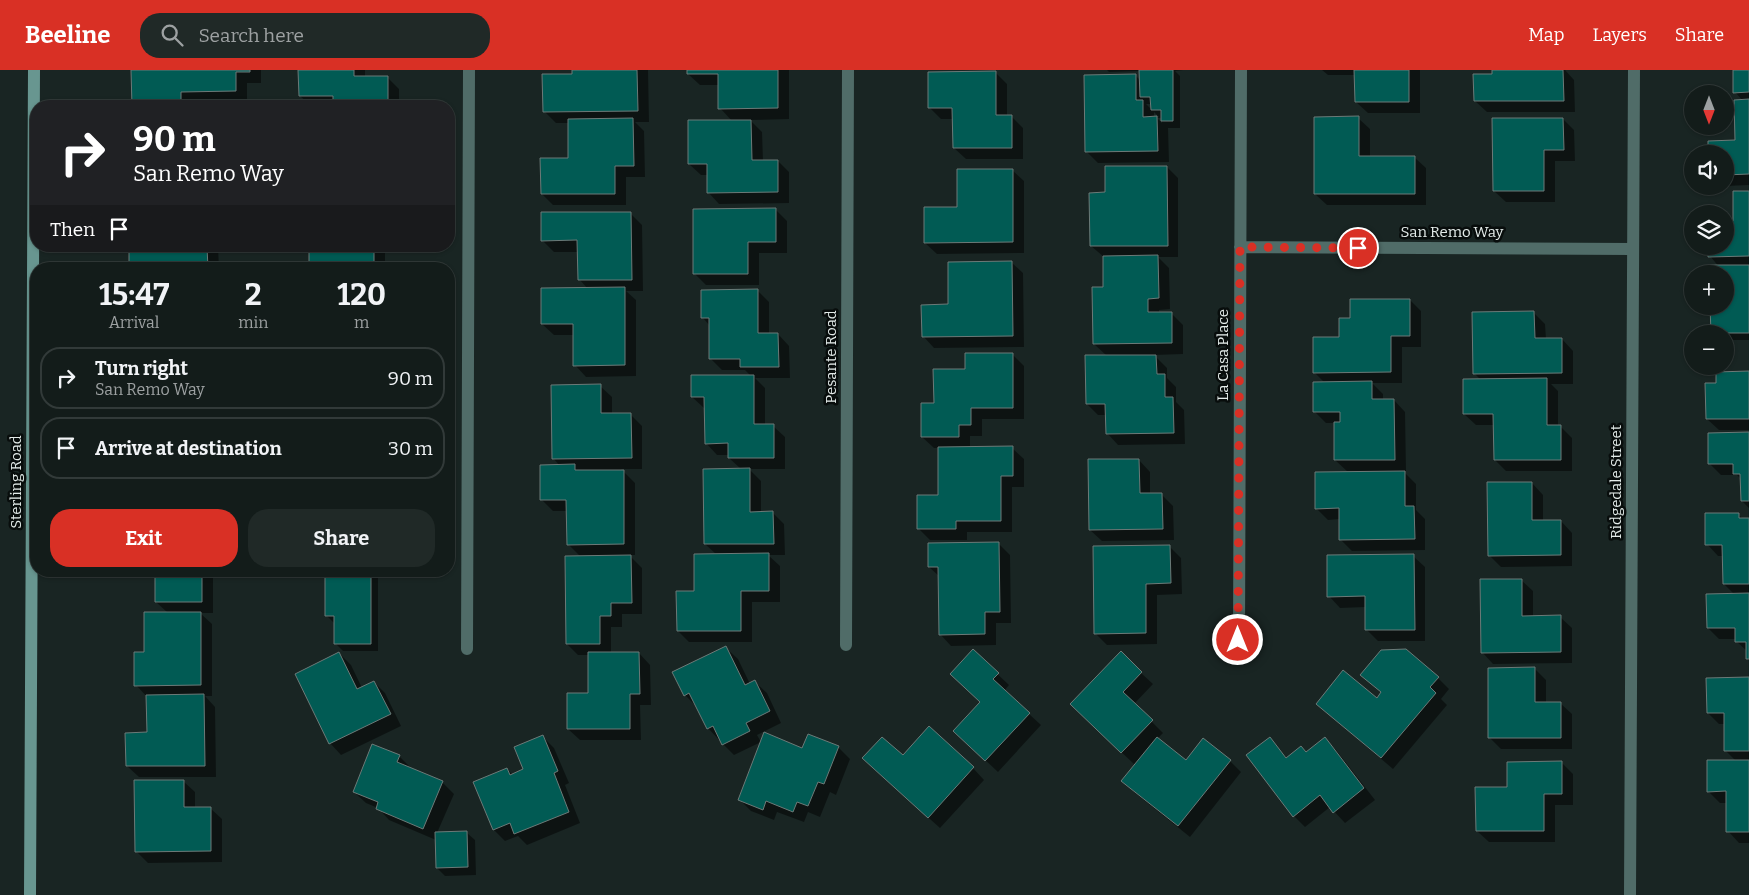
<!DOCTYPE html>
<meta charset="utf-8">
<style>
:root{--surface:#131c1a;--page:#202927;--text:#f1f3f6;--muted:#9da1a2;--line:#323a39;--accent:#d93025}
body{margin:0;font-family:Bitter,serif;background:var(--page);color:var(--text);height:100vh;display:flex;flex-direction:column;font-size:19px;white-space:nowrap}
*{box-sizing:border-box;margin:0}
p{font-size:16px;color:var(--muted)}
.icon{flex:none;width:28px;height:28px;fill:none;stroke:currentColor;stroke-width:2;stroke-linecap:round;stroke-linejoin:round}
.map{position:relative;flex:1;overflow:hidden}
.panel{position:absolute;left:30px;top:192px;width:425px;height:315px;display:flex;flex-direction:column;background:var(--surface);border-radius:20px;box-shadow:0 1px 4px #0004,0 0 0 1px var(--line)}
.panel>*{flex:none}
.banner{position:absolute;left:30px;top:30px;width:425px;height:152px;border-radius:20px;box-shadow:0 1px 4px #0004,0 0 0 1px var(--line);background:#202124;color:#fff;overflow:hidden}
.needle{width:32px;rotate:180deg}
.controls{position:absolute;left:1684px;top:15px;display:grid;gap:10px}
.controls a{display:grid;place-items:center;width:50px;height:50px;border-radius:50%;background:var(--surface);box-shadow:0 1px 4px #0004,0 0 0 1px var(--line);font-size:25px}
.pin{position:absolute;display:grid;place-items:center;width:42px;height:42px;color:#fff;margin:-21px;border:2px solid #fff;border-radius:50%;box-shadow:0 1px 5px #0007}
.me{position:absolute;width:55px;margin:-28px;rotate:0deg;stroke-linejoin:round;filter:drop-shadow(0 0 4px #0008)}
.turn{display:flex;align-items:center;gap:18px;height:105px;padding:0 20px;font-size:22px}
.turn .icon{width:65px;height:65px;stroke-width:2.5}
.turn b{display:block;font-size:35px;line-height:42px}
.then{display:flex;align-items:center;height:48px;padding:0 20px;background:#0003;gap:10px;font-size:19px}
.eta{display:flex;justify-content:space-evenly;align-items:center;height:85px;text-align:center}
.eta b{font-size:30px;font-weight:700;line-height:35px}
.primary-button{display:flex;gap:10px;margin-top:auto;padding:10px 20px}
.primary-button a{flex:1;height:58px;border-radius:20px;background:var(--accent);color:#fff;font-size:20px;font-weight:700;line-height:58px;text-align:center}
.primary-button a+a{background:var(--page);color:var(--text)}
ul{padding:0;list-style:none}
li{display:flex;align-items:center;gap:15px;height:62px;margin:0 10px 8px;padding:0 10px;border:2px solid var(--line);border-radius:20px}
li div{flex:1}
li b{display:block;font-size:19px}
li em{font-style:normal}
header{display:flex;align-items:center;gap:30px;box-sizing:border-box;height:70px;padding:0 25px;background:var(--accent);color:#fff}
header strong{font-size:24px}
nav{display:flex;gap:28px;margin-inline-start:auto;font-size:18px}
.search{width:350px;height:45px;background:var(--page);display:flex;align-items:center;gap:12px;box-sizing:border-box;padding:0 18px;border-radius:20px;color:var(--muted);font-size:19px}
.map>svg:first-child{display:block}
.shadow{fill:#0007;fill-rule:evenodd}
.building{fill:#015b54;stroke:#6c7a78}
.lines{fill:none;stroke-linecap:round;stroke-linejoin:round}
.street{stroke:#506c68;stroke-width:12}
.secondary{stroke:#689690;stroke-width:12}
.route{stroke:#d93025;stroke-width:9;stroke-dasharray:0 16.2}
.labels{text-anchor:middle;stroke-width:5;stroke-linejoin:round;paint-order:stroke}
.street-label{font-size:15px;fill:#e4ecea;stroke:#080d0c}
</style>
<header>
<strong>Beeline</strong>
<div class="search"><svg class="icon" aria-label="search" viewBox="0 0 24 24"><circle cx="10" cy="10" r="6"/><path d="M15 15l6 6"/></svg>Search here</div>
<nav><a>Map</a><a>Layers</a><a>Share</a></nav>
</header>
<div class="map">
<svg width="1749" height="825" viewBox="0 0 1749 825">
<rect width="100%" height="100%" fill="#192523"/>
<path class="shadow" d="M133,0h128v13h-14v19l-55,1v3h-59z
M300,0h65v7h22l12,12v17h-88l-11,-10z
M573,0h75l1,52h-14l9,9 1,46h-19v28h-73l-11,-11 27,-35v-36h-13l-12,-12 29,-36z
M688,0h101v49l-39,1 12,12 1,29h15l11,11v31l-70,1 -11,-12v-17h-7l-12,-11 43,-43 -12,-13v-23h-20l-12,-11z
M1107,0h76l-8,1 5,5v52h-12l1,34 -71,1 -12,-12 50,-75 5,5v-10l-32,1zM1146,34h6v6zM1154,42l5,5 -5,1zM1157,48h5v5z
M1322,0h98v43h-52l-12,-11v-27h-28z
M1493,0h72l9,10 1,32h-88l-12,-11 18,-25z
M1734,0h15v115l-24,1v-32l11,-12 7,-41 -8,-9z
M995,2l12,12v32h4l12,12v31h-57l-12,-11v-29h-13l-12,-12z
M1358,48l12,11v28h44l12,11v37h-99l-12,-11z
M1563,49l11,11 1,31h-20v41h-49l-12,-11z
M1167,97l11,11v79h-20l11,11 1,41 -11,1v3h12l12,12v29l-29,1 13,13v10l9,9v15l8,8 1,34 -67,1 -11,-12v-18h-9l-11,-11 20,-48 -13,-12 10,-55v-32l-13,-11 15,-53z
M1012,100l12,11v72l-87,1 -12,-11 33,-35z
M1749,122v148h-24v-6l-13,-1 13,-27v-32l-15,-18 15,-10v-24h10z
M776,140l11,11v32h-28v32h-53l-11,-11z
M630,143l12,12 1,66h-17l10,9v76l-50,1 -11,-12 -1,-30h-20l-12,-11 46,-35 -9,-10v-27h-25l-12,-12z
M130,176h88l1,23h-89z
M330,176h79v1h-24v22h-75z
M1011,192l12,11 1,74 -90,1 -11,-12 27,-31z
M757,220l12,12v32h9l11,12 1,32h-35l10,10v38h8l12,11v32h-36l12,12v32h12l11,11 1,31h-17l12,11v36h-28v40h-63l-11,-11 17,-39 22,-37 -12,-11 36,-75 -12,-11v-3h-12l-11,-12v-35h-2l-12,-11 59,-21 -6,-6h-23l-11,-11 -1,-33 -7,-8z
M1410,230l11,11v36h-19v36h-30l11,11v6h11l11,12 1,59h-3l13,13v26l9,9v31l-73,1 -12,-12v-20l-12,1 -12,-12 33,-35 -14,-13v-37h-9l-12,-12 11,-28 -11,-11 26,-34 11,-19z
M1534,243l11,11 1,15h16l11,12v33h-22l7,7v35h2l12,12v33h-66l-11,-11 -1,-35h-18l-12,-11 17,-34 -7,-7z
M1012,284l12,12v53h-42v17h-12v12h42l12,11v28h-12v45h-45v8h-37l-11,-11 21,-33 -1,-48h-5l-12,-11 13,-33 32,-34z
M1749,302v58h-30l-12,-11 10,-34z
M600,316l12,11v17h18l12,12v43h-21l14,14v72h-6l13,13v46h-20v13h-11v26h28l11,12 1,40h-11l1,35h-61l-12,-11 21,-35v-39h-11l-11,-11 14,-87 -13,-13v-33h-15l-12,-12 19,-33 -7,-8z
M1749,364v74l-7,-7v-21l-5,-5h-16l-11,-11z
M1139,390l11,12v23h12l11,11 1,34 -72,1 -12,-11z
M1532,413l11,12v26h18l11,12v33l-71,1 -12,-12z
M1738,444l5,5h6v141l-1,-8 -12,-11v-2h-17l-11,-11 27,-33 -11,-11v-28h-6l-11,-12z
M998,473l12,12 1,68h-15v22l-45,1 -11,-12v-57l-11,-10z
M1170,477l11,11 1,36 -25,1v49l-50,1 -12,-12z
M1413,486l12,11v74h-47l-11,-11 -1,-23 -26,1 -11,-12z
M139,501h74v42h-13l12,11v72h-7l10,11 1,70h-77l-12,-11 21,-32v-36l-12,-13 32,-72 -12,-11v-29h-15z
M326,501h52v80h-35l-8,-8 -1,-20 -8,-8z
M1521,510l12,11v26h27l12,11v35l-79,1 -11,-12z
M726,578l12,11 12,25 5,-2 12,11 14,30 -24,12 4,7 -27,13 -11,-11 -2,-5 -2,1 -11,-12 -12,-22 -11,-11z
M973,581l36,34 -5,6 37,34 -43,47 -32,-30 15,-40z
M339,583l12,12 11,23 12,-6 11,11 16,33 -60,29 -11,-12z
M1534,598l12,12v23h14l12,11v35h-71l-11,-11z
M1141,603l12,11 -19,20 29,29 -6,6 29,23 44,-1 11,11 -51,65 -56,-45 -11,-11 12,-16 -52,-49z
M1362,605l76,3 11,11 -8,10 6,6 -54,64 -76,-65 60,-4 5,-7z
M1749,608v165h-10l-11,-12 -1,-28h-7l-12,-12 28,-30 -11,-11v-26h-6l-11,-11z
M543,667l11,11 15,35 -4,2 15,38 -53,22 -9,-9 -13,5 -11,-11 13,-61 6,6 12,-5z
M1270,669l17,19 19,-5 18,-14 12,11 39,50 -30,23 -15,-16 -25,20 -11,-11z
M838,677l12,12 -14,36 -6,-3 -10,25 -12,-5 -4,10 -27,-10 -3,8 -23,-9 -12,-12 64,-50z
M399,686l12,12 31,14 12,12 -17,39h30l8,7 1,35 -31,1 -8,-8 -1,-28 -47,-20 -11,-12 -12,-5 -12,-11z
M903,687l70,11 11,12 -44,48 -65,-58z
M1562,693l11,11v31h-18v37h-66l-12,-11 32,-42z
M183,711l12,11v16h15l12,11v43l-74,1 -12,-12z"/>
<path class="building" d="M131,0h119v2h-14v19l-55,1v14h-49z
M298,0h56v6h34v30h-55v-10h-34z
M572,0h65l1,41 -95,1 -1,-38h30z
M687,0h91v38l-60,1v-35h-31z
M1139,0h34v51h-12v-11h-10l-1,-13h-10z
M1354,0h55v32h-54z
M1492,0h71l1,31h-90l-1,-27h19z
M1733,0h16v22l-16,1z
M996,1v44h16v33h-59l-1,-40h-24v-36z
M1136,4v26h7v17l14,-1 1,35 -73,1 -1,-77z
M1749,29v75l-24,1v-21h-17v-13l27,-1 -1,-40z
M1359,46v40h56v38h-101v-77z
M633,48l1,48h-19v28h-74l-1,-36h28v-39z
M1492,48h71l1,32h-20v41h-51z
M688,50h63l1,40h26v32l-71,1v-29h-19z
M1105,96h62l1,80h-78l-1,-53 16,-1z
M957,99h56v73l-89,1v-36h33z
M1733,121h16v65l-41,1v-11h17v-25h8z
M776,138v34h-28v32h-55v-65z
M541,142h90l1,68h-54l-1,-40 -36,1z
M129,176h78l1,23h-79z
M328,176h46v23h-65v-21z
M1158,185l1,43 -11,1v13h24v31l-79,1 -1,-57h11v-31z
M1012,191l1,75 -91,1 -1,-32 27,-1v-42z
M1710,195h39v68h-38l-1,-27h15v-32h-15z
M625,217v78l-52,1v-42h-32v-36z
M758,219v44h20l1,34h-39v-8h-31v-41h-8v-28z
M1350,229h60v37h-19v36l-78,1v-36h26v-19h11z
M1534,241l1,27h27v35l-89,1 -1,-62z
M965,283h48v55h-42v17h-12v12h-38v-34h13l-1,-34h32z
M1085,285h71l1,19h8v23h8l1,36 -68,1 -1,-30h-19z
M1749,301v48h-43l-1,-36h11v-11z
M691,305h63v49h20v34h-46v-15l-23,1 -1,-47h-13z
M1547,308v47h14v35h-67l-1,-46h-30v-35z
M1372,311v18h22l1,61h-61v-38h6v-10h-27v-30z
M601,314v29h30l1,45 -80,1 -1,-74z
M1749,362v69h-8l-1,-27h-7v-10h-25v-31z
M1013,376v30h-12v45h-45v8h-39v-34h21v-48z
M1088,389h51l1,34h22l1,36 -74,1z
M575,394v6h49v74l-57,1 -1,-45h-26v-35z
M750,398v44l23,-1 1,33h-70l-1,-75z
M1405,401v35h9l1,33 -76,1v-32l-24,1v-37z
M1487,412h45v38h29v35l-73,1z
M1705,443h34v5h10v66h-26l-1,-39h-17z
M999,472l1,70h-15v22l-46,1 -1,-68h-10v-24z
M1170,475l1,38 -25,1v49l-52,1 -1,-88z
M769,483v38h-28v40h-64l-1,-40h18v-37z
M1414,484l1,76h-50v-34l-38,1v-42z
M631,485l1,48h-21v13h-11v28h-34l-1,-88z
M155,501h47v31h-47z
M325,501h46v73h-37v-28h-9z
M1480,509h42v37l39,-1v37l-80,1z
M1749,523v66h-3v-17h-11v-14h-28l-1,-34z
M144,542h57v73l-67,1v-34h10z
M726,576l19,39 10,-5 15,31 -24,12 4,8 -28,14 -9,-19 -6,3 -18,-36 -5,3 -12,-24z
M973,579l26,24 -6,6 37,34 -45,48 -32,-30 27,-29 -30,-28z
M1406,579l33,28 -9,10 6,6 -55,65 -65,-54 27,-34 34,28 4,-6 -21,-17 21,-25z
M1121,581l21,21 -19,20 30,28 -32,33 -51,-49z
M339,582l18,37 17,-8 17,33 -62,30 -34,-70z
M588,582h51l1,42h-10v35h-63v-36h21z
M1535,597v35h26v36h-73v-70z
M1749,607v74h-25v-38h-17l-1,-35z
M204,624l1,72h-79l-1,-33 22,-1 -1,-37z
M929,656l45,41 -46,51 -66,-60 20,-21 21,18z
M764,662l38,16 6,-14 31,12 -15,38 -6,-2 -10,24 -11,-4 -4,10 -27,-11 -3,9 -25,-10z
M543,665l15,36 -4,2 15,39 -55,22 -4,-11 -17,7 -20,-48 34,-14 3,7 13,-6 -9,-22z
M1157,667l29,23 17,-22 28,22 -53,66 -57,-45z
M1270,667l16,21 15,-12 5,6 19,-15 39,51 -31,25 -13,-18 -27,22 -47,-62z
M372,674l28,11 -3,7 46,19 -20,48 -47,-20 2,-7 -25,-10z
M1707,690h42v72h-23v-41l-19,1z
M1562,691v33h-18v37h-68l-1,-44h32v-25z
M134,710h50v27h27v44l-76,1z
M467,761l1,36 -32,1 -1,-36z"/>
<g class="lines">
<path class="street" d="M1240,177l393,2
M1239,570l2,-570
M846,575l2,-575
M467,579l2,-579
M1630,825l4,-825"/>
<path class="secondary" d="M30,825l4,-825"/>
</g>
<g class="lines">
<path class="route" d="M1238,570l2,-393 118,1"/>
</g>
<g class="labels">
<g class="street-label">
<text x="1452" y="167">San Remo Way</text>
<text transform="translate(1223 285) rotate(-90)" y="5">La Casa Place</text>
<text transform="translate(831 287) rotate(-90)" y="5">Pesante Road</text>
<text transform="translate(16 412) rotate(-90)" y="5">Sterling Road</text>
<text transform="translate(1616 412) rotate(-90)" y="5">Ridgedale Street</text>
</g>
</g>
</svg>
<div class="controls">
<a><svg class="needle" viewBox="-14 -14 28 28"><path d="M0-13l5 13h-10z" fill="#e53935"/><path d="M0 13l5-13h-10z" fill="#9da1a2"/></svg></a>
<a><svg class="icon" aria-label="sound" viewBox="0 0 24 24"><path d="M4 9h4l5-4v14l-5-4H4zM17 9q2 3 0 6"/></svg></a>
<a><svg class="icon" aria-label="layers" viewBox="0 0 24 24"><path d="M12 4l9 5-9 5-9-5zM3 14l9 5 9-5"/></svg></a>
<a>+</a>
<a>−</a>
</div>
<div class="pin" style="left:1358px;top:178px;background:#d93025"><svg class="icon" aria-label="arrive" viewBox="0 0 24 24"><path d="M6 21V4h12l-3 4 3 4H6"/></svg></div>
<svg class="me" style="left:1238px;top:570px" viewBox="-20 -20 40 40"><circle r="17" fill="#d93025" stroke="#fff" stroke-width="3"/><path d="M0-11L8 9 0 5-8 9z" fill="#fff"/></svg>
<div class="banner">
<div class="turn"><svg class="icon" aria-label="right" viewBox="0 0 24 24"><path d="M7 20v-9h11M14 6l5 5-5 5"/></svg><div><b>90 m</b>San Remo Way</div></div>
<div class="then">Then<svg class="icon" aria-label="arrive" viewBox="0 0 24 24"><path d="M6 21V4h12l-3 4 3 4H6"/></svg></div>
</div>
<section class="panel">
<div class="eta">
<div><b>15:47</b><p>Arrival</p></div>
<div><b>2</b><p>min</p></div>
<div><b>120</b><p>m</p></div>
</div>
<ul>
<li><svg class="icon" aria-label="right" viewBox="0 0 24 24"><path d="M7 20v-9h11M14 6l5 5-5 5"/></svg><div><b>Turn right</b><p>San Remo Way</p></div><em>90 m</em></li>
<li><svg class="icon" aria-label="arrive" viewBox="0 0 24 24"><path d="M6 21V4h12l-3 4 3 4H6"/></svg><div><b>Arrive at destination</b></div><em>30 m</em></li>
</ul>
<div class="primary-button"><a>Exit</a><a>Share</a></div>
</section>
</div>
